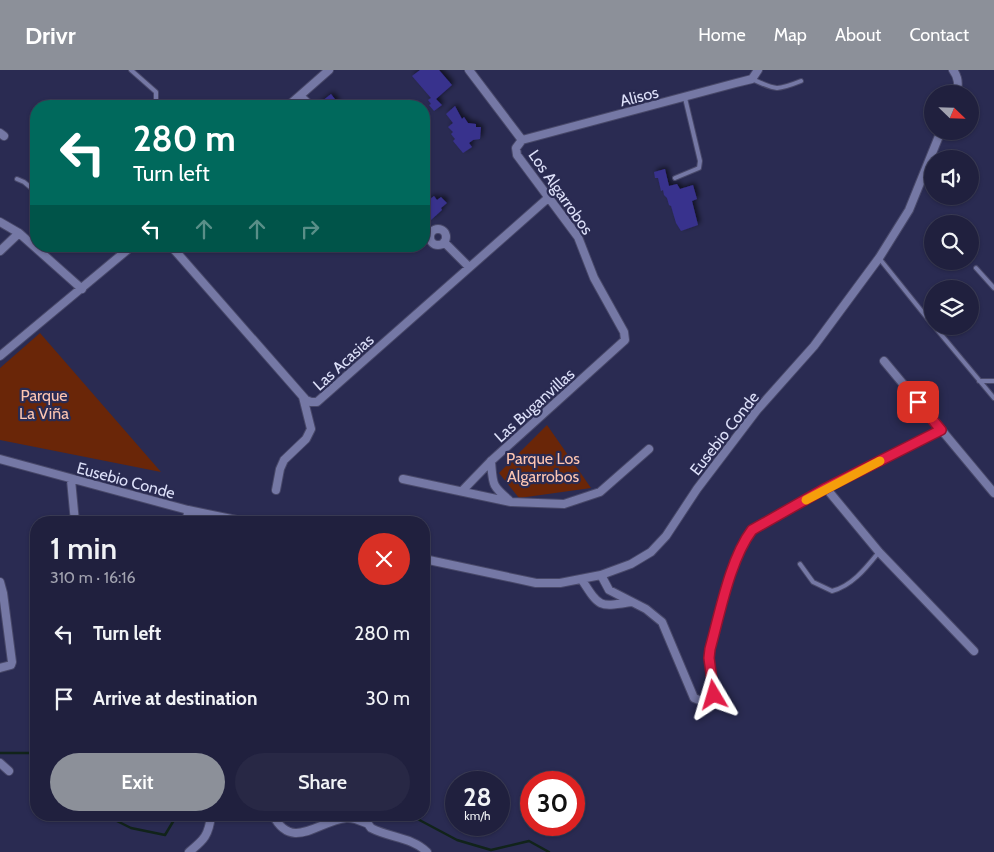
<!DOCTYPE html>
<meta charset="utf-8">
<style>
:root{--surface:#20203e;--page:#282845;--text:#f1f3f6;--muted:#a2a3b0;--line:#3d3e58;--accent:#8c9099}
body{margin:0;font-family:Cabin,sans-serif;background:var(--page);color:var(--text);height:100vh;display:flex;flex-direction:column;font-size:19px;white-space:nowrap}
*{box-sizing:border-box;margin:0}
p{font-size:16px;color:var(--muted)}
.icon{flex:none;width:28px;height:28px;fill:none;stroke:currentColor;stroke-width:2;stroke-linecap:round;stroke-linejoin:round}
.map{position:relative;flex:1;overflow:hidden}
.panel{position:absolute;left:30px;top:446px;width:400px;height:305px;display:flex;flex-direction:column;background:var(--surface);border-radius:20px;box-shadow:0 1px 4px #0004,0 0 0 1px var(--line)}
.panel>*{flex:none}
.top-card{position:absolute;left:30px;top:30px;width:400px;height:152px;border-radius:20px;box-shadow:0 1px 4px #0004,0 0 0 1px var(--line);background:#00695c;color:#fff;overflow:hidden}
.needle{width:32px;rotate:113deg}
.fabs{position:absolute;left:924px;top:15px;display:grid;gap:10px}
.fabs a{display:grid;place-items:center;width:55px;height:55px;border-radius:50%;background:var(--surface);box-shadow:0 1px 4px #0004,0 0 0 1px var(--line);font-size:25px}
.speed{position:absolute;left:445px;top:701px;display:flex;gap:10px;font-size:25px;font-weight:700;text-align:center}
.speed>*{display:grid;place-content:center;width:65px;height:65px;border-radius:50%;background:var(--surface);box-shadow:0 1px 4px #0004,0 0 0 1px var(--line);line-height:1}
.speed small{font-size:12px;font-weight:400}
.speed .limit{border:8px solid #d22;background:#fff;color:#111}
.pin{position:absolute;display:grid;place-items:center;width:42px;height:42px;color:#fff;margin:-21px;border-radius:10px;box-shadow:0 2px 8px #0006}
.me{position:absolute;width:55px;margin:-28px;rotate:353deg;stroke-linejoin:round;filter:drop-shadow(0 0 4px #0008)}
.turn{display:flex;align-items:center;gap:18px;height:105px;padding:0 20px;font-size:22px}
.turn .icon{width:65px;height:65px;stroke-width:2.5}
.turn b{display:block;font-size:35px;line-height:42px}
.lanes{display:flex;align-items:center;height:48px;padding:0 20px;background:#0003;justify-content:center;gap:25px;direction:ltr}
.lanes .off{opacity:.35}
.round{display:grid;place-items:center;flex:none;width:52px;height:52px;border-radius:26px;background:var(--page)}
.overview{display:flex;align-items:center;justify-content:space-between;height:85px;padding:0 20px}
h1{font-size:30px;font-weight:600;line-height:38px}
.action{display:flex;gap:10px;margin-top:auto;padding:10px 20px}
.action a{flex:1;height:58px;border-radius:30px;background:var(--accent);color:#fff;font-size:20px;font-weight:600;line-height:58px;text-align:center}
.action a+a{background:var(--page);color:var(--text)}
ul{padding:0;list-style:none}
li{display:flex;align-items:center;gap:15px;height:65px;padding:0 20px}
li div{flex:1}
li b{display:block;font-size:19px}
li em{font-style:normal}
header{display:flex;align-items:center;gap:30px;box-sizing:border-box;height:70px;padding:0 25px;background:var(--accent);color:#fff}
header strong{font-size:24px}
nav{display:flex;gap:28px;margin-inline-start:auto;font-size:18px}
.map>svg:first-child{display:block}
.green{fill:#6a2608}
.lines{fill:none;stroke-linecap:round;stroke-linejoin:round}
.stream{stroke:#11231a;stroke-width:2.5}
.building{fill:#38318d;filter:url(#shadow)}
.service-casing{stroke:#484869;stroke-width:6}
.minor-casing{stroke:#484869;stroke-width:10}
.service{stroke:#7578a5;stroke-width:4}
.minor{stroke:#7578a5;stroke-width:8}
.route-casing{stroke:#92132f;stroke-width:12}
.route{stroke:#e11d48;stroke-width:9}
.slow{stroke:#f59e0b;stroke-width:9}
.labels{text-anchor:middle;stroke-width:4.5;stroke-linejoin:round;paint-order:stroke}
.street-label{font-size:16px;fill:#dde0f9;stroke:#2a2b52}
.park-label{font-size:16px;fill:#fdc5b1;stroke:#2a2b52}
</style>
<header>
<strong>Drivr</strong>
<nav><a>Home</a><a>Map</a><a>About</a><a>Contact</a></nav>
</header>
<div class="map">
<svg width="994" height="782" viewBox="0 0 994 782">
<defs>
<filter id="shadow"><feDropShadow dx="2.5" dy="-2.5" stdDeviation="2.5" flood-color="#0009"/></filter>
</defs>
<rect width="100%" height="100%" fill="#2a2b52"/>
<path class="green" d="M40,263l121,139 -161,-32v-72z
M547,355l44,63 -72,10 -20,-25z"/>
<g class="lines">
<path class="stream" d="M0,683h36
M105,745l26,13 34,7 12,-20
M410,745l47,25 34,10 38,-9 20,11"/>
</g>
<path class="building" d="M420,0h19l13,15 -16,14 6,6 -8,6 -5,-6 2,-1 -3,-4 3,-2 -19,-22z
M331,24l7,9 -3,2 2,1h-19l-1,-1z
M455,36l7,13 2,-2 4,6 8,1v3h5l-1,12 -7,1 -4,3 3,4 -9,6 -10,-12 2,-2 -4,-5 2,-2 -5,-5 5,-4 -7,-9z
M665,99l4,17 8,-2 3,5 13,-4 4,14 -5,2 6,24 -17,6 -5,-8 -5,-17 -2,-1 -2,-7 -3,-3 -1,-5 -2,1 -3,-13h-3l-1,-6z
M434,126l3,4 4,-3 6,6 -6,5 1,2 -11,10 -7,-9v-7z"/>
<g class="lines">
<defs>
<path id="service" d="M131,0l25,22v10l-3,4
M752,9c24,11 24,12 49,2
M675,108l24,-10 1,-7 -15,-63
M17,109l7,3 12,10
M879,188l53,66
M976,198l18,20
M934,256l60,72
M979,311h15
M800,494l13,18 19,9c20,-5 34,-23 47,-39"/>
<path id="minor" d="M469,0l53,70
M953,0c6,8 6,15 3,24
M300,26l11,10
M288,36l41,-36
M0,63l4,3
M522,70l214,-57 16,-4 6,-9
M0,152l19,11 63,56
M430 167a8 8 0 1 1 16 0a8 8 0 1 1-16 0Z
M444,172l25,25
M171,176l135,154 5,2h6l231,-204
M0,181l19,-18
M0,286l132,-110
M884,291l110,132
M0,389l188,51 58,12
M491,391c2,23 0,24 18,39
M403,409l108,23 53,2 36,-12 49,-43
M71,410l4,42
M826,418l53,64 95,99
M276,420l4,-21 4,-9 22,-21 5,-10 -8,-32
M462,421l29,-30 134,-121 -1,-8 -30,-54 -16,-41 -61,-82 -1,-7 6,-8
M187,452l1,-12
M424,489l112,24h24l41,-8 30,-11 20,-12 15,-16 31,-47 60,-79 57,-64 65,-88 30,-48 32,-79
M601,505l8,15 37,19 16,13 32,76 10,4 7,-3 3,-4 -5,-37 1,-9c10,-36 20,-90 42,-119l74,-42 115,-58
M582,510c18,28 17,27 49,22
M0,512l3,11 9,69 -1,3 -11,3
M0,693l9,8
M273,745c19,37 45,6 73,3 8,-1 15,3 22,6
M367,745l1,9 3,4c19,10 41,9 56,24
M189,782c15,-12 20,-17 22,-37"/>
</defs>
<use href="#service" class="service-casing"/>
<use href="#minor" class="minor-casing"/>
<use href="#service" class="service"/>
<use href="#minor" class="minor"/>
</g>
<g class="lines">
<defs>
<path id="route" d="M714,625l-5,-37 1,-9c10,-36 20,-90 42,-119l74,-42 115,-58 -23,-28"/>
</defs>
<use href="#route" class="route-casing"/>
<use href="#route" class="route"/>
<path class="slow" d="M806,430l74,-39"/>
</g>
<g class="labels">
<g class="street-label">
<text transform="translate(639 26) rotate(-14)" y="6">Alisos</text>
<text transform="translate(561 122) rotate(55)" y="6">Los Algarrobos</text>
<text transform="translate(343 292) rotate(-42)" y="6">Las Acasias</text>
<text transform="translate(534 335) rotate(-42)" y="6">Las Buganvillas</text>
<text transform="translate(724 363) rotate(-52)" y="6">Eusebio Conde</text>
<text transform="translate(126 410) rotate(15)" y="6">Eusebio Conde</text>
</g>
<g class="park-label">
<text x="44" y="331">Parque<tspan x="44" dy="18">La Viña</tspan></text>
<text x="543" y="394">Parque Los<tspan x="543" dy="18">Algarrobos</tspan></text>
</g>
</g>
</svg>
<div class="fabs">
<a><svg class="needle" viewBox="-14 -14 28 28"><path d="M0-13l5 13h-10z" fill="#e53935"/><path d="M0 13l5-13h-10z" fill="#a2a3b0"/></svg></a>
<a><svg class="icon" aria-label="sound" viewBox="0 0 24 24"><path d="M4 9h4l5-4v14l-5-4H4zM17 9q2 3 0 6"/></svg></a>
<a><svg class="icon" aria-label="search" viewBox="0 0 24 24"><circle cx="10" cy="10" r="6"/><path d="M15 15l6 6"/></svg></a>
<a><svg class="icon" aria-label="layers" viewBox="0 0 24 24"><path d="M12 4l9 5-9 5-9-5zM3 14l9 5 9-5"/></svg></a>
</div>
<div class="speed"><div>28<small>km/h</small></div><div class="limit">30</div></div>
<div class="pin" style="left:918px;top:332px;background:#d93025"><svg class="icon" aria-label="arrive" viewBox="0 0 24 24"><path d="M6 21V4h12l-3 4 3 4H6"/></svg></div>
<svg class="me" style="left:714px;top:625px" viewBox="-20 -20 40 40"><path d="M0-17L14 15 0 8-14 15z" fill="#e11d48" stroke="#fff" stroke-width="4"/></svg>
<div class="top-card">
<div class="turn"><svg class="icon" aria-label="left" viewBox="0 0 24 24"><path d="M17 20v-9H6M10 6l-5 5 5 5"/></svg><div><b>280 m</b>Turn left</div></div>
<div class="lanes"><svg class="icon" aria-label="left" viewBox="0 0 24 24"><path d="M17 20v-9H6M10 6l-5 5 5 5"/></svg><svg class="icon off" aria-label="ahead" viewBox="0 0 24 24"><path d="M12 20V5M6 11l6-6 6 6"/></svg><svg class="icon off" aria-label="ahead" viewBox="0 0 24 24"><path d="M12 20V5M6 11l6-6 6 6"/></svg><svg class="icon off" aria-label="right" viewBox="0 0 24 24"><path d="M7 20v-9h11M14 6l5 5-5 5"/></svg></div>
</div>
<section class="panel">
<div class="overview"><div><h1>1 min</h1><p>310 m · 16:16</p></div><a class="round" style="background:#d93025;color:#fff"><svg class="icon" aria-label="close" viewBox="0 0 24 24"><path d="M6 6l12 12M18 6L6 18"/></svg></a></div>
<ul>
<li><svg class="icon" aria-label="left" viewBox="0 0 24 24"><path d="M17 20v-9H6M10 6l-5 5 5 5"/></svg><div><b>Turn left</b></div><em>280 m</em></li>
<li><svg class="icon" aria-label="arrive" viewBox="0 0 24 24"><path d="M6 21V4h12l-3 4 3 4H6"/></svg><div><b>Arrive at destination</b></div><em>30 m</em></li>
</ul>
<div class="action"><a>Exit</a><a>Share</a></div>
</section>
</div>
